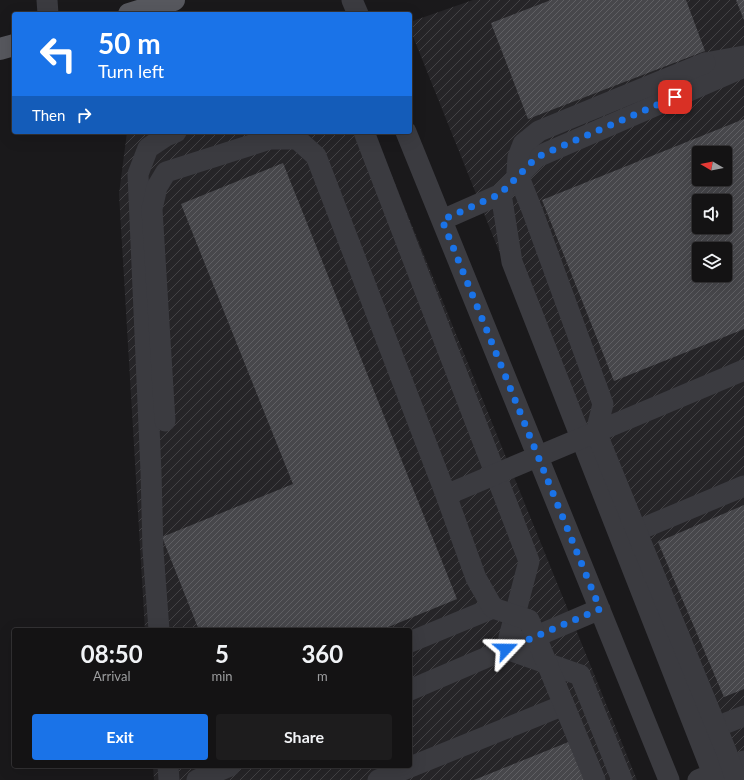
<!DOCTYPE html>
<style>
:root{--surface:#141314;--page:#1d1c1d;--text:#f1f3f6;--muted:#9d9ea0;--line:#333234;--accent:#1a73e8}
body{margin:0;font-family:Lato,sans-serif;background:var(--page);color:var(--text);height:100vh;display:flex;flex-direction:column;font-size:15px;white-space:nowrap}
*{box-sizing:border-box;margin:0}
p{font-size:13px;color:var(--muted)}
.icon{flex:none;width:22px;height:22px;fill:none;stroke:currentColor;stroke-width:2;stroke-linecap:round;stroke-linejoin:round}
.map{position:relative;flex:1;overflow:hidden}
.panel{position:absolute;left:12px;top:628px;width:400px;height:140px;display:flex;flex-direction:column;background:var(--surface);border-radius:4px;box-shadow:0 4px 16px #0002,0 0 0 1px var(--line)}
.panel>*{flex:none}
.hud{position:absolute;left:12px;top:12px;width:400px;height:122px;border-radius:4px;box-shadow:0 4px 16px #0002,0 0 0 1px var(--line);background:#1a73e8;color:#fff;overflow:hidden}
.needle{width:26px;rotate:280deg}
.buttons{position:absolute;left:692px;top:146px;display:grid;gap:8px}
.buttons a{display:grid;place-items:center;width:40px;height:40px;border-radius:4px;background:var(--surface);box-shadow:0 4px 16px #0002,0 0 0 1px var(--line);font-size:20px}
.pin{position:absolute;display:grid;place-items:center;width:34px;height:34px;color:#fff;margin:-17px;border-radius:8px;box-shadow:0 2px 6px #0006}
.me{position:absolute;width:44px;margin:-22px;rotate:67deg;stroke-linejoin:round;filter:drop-shadow(0 0 3px #0008)}
.turn{display:flex;align-items:center;gap:14px;height:84px;padding:0 20px;font-size:18px}
.turn .icon{width:52px;height:52px;stroke-width:2.5}
.turn b{display:block;font-size:28px;line-height:34px}
.then{display:flex;align-items:center;height:38px;padding:0 20px;background:#0003;gap:8px;font-size:15px}
.eta{display:flex;justify-content:space-evenly;align-items:center;height:68px;text-align:center}
.eta b{font-size:24px;font-weight:700;line-height:28px}
.button{display:flex;gap:8px;margin-top:auto;padding:8px 20px}
.button a{flex:1;height:46px;border-radius:4px;background:var(--accent);color:#fff;font-size:16px;font-weight:700;line-height:46px;text-align:center}
.button a+a{background:var(--page);color:var(--text)}
.map>svg:first-child{display:block}
.industrial{fill:url(#industrial-furrows);fill-rule:evenodd}
.building{fill:url(#building-hatch);fill-rule:evenodd}
.lines{fill:none;stroke-linecap:round;stroke-linejoin:round}
.minor{stroke:#3b3b40;stroke-width:21}
.major{stroke:#57585e;stroke-width:22}
.minor-bridge{stroke:#3b3b40;stroke-width:21}
.route{stroke:#1a73e8;stroke-width:7;stroke-dasharray:0 12.6}
</style>
<div class="map">
<svg width="744" height="780" viewBox="0 0 744 780">
<defs>
<pattern id="industrial-furrows" width="10" height="10" patternUnits="userSpaceOnUse"><rect width="10" height="10" fill="#262528"/><path d="M-1 1l2-2M0 10L10 0M9 11l2-2" fill="none" stroke="#434245"/></pattern>
<pattern id="building-hatch" width="6" height="6" patternUnits="userSpaceOnUse"><rect width="6" height="6" fill="#47474b"/><path d="M-1 1l2-2M0 6l6-6M5 7l2-2" fill="none" stroke="#5f5f63"/></pattern>
</defs>
<rect width="100%" height="100%" fill="#1a191b"/>
<path class="industrial" d="M473,0h271v780h-33l-301,-751v-7zM699,153h26v26h-26zM699,201h26v26h-26zM699,249h26v26h-26z
M127,132h247l263,648h-483l-1,-14h257v-136h-265l-26,-436z"/>
<path class="building" d="M551,0h135l19,51 -177,68 -37,-96z
M736,0h8v20z
M744,119v210l-130,52 -72,-181zM699,153h26v26h-26zM699,201h26v26h-26zM699,249h26v26h-26z
M283,163l174,436 -76,31h-182l-37,-93 131,-53 -112,-280z
M744,505v184l-20,8 -66,-155z
M571,741l16,39h-113z"/>
<g class="lines">
<path class="minor" d="M47,0l1,14
M352,0l6,14
M705,63l39,-7
M364,132l165,429 -23,88 74,26 42,105
M406,132l263,648
M501,194l11,68 201,512 4,6
M442,220l59,-26 36,-37 207,-90
M636,531l108,-45
M159,630l-6,-80 -2,-78 -13,-298 10,-26 18,-12 10,-4
M410,642l83,-34
M410,690l190,-81
M716,727l28,-11
M168,766l1,14
M197,780l33,-14
M378,780l186,-75
M698,780l46,-19"/>
<path class="major" d="M129,14l45,-14
M0,49l14,-4"/>
<path class="minor-bridge" d="M705,63l-166,68 -16,13 -5,13 -1,15 15,38 71,194 -7,28 130,319 10,29
M165,421l-13,-212 5,-22 9,-15 104,-33h27l19,17 130,339 30,83 17,30 36,12 66,160
M446,495l298,-125"/>
</g>
<g class="lines">
<path class="route" d="M506,649l94,-40 -158,-389 58,-26 37,-37 138,-60"/>
</g>
</svg>
<div class="buttons">
<a><svg class="needle" viewBox="-14 -14 28 28"><path d="M0-13l5 13h-10z" fill="#e53935"/><path d="M0 13l5-13h-10z" fill="#9d9ea0"/></svg></a>
<a><svg class="icon" aria-label="sound" viewBox="0 0 24 24"><path d="M4 9h4l5-4v14l-5-4H4zM17 9q2 3 0 6"/></svg></a>
<a><svg class="icon" aria-label="layers" viewBox="0 0 24 24"><path d="M12 4l9 5-9 5-9-5zM3 14l9 5 9-5"/></svg></a>
</div>
<div class="pin" style="left:675px;top:97px;background:#d93025"><svg class="icon" aria-label="arrive" viewBox="0 0 24 24"><path d="M6 21V4h12l-3 4 3 4H6"/></svg></div>
<svg class="me" style="left:506px;top:649px" viewBox="-20 -20 40 40"><path d="M0-17L14 15 0 8-14 15z" fill="#1a73e8" stroke="#fff" stroke-width="4"/></svg>
<div class="hud">
<div class="turn"><svg class="icon" aria-label="left" viewBox="0 0 24 24"><path d="M17 20v-9H6M10 6l-5 5 5 5"/></svg><div><b>50 m</b>Turn left</div></div>
<div class="then">Then<svg class="icon" aria-label="right" viewBox="0 0 24 24"><path d="M7 20v-9h11M14 6l5 5-5 5"/></svg></div>
</div>
<section class="panel">
<div class="eta">
<div><b>08:50</b><p>Arrival</p></div>
<div><b>5</b><p>min</p></div>
<div><b>360</b><p>m</p></div>
</div>
<div class="button"><a>Exit</a><a>Share</a></div>
</section>
</div>
